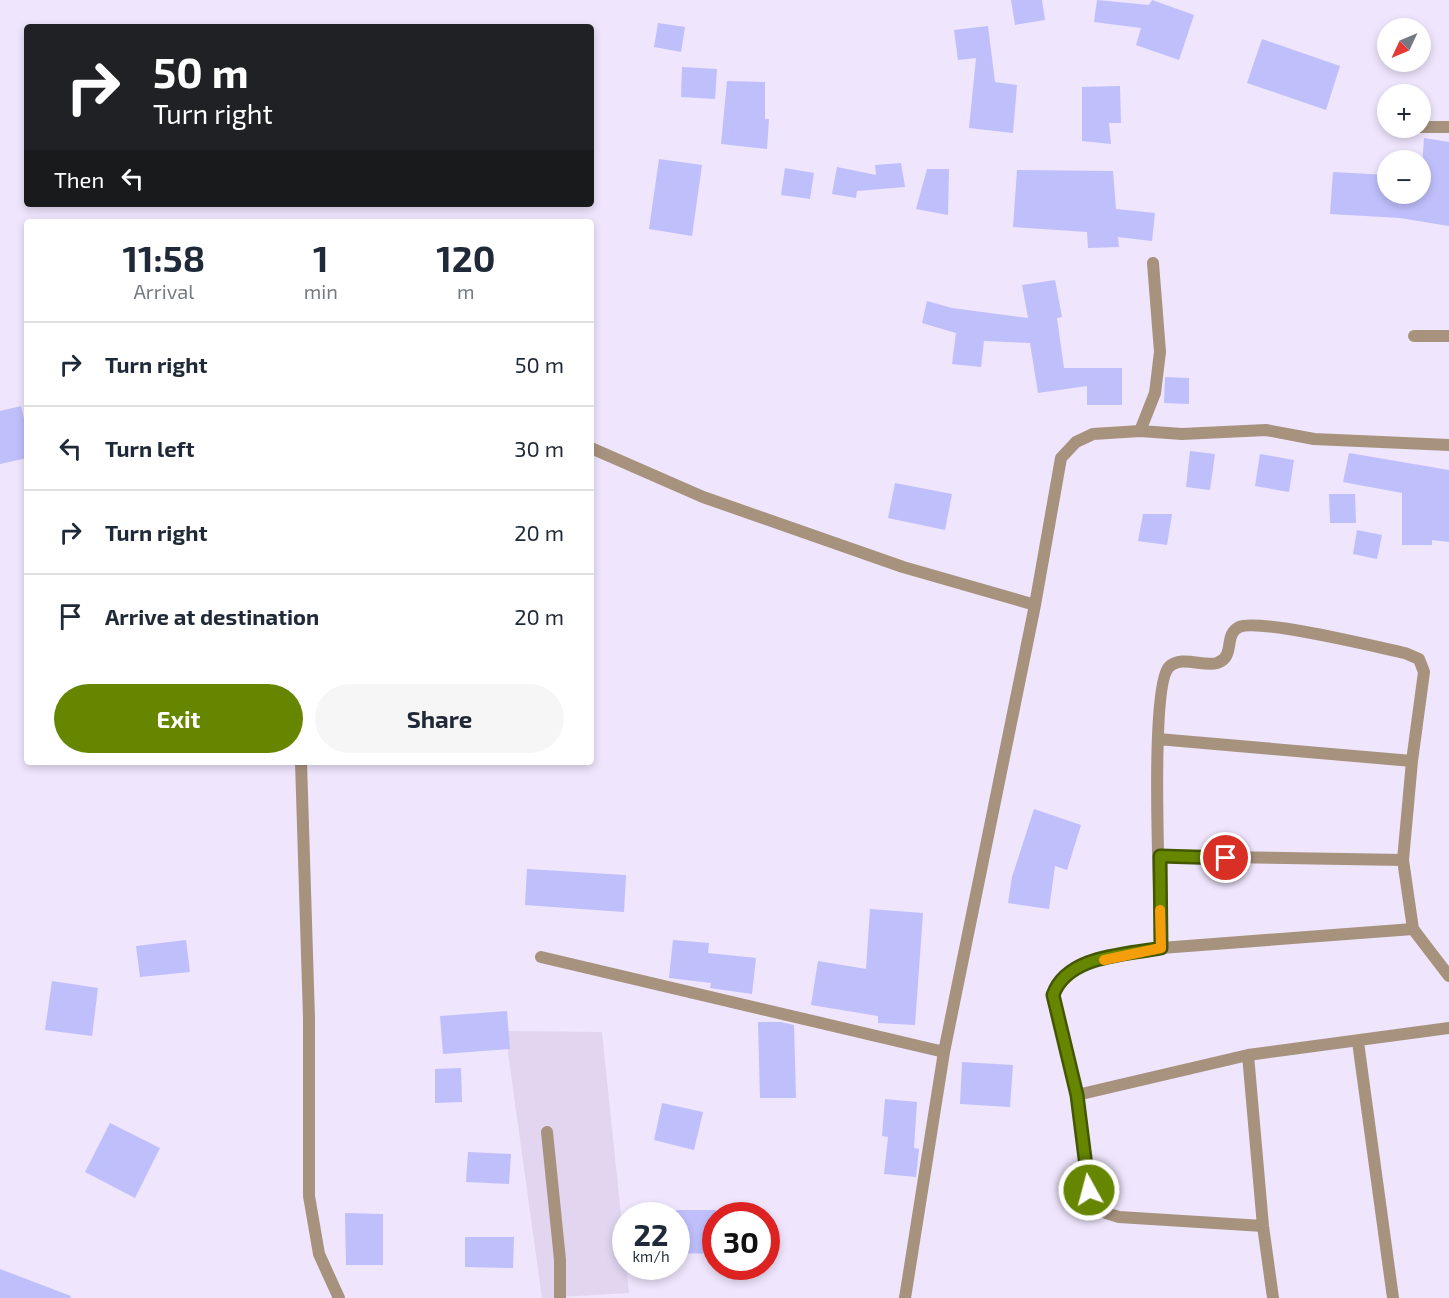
<!DOCTYPE html>
<meta charset="utf-8">
<style>
:root{--surface:#fff;--page:#f6f6f7;--text:#1f2937;--muted:#747a83;--line:#e0e1e3;--accent:#668600}
body{margin:0;font-family:"Exo 2",sans-serif;background:var(--page);color:var(--text);height:100vh;display:flex;flex-direction:column;font-size:22px;white-space:nowrap}
*{box-sizing:border-box;margin:0}
p{font-size:20px;color:var(--muted)}
.icon{flex:none;width:33px;height:33px;fill:none;stroke:currentColor;stroke-width:2;stroke-linecap:round;stroke-linejoin:round}
.map{position:relative;flex:1;overflow:hidden}
.side{position:absolute;left:24px;top:219px;width:570px;height:546px;display:flex;flex-direction:column;background:var(--surface);border-radius:6px;box-shadow:0 3px 9px #0003}
.side>*{flex:none}
.guide{position:absolute;left:24px;top:24px;width:570px;height:183px;border-radius:6px;box-shadow:0 3px 9px #0003;background:#202124;color:#fff;overflow:hidden}
.needle{width:39px;rotate:226deg}
.fabs{position:absolute;left:1377px;top:18px;display:grid;gap:12px}
.fabs a{display:grid;place-items:center;width:54px;height:54px;border-radius:50%;background:var(--surface);box-shadow:0 3px 9px #0003;font-size:30px}
.speed{position:absolute;left:612px;top:1202px;display:flex;gap:12px;font-size:30px;font-weight:700;text-align:center}
.speed>*{display:grid;place-content:center;width:78px;height:78px;border-radius:50%;background:var(--surface);box-shadow:0 3px 9px #0003;line-height:1}
.speed small{font-size:15px;font-weight:400}
.speed .limit{border:9px solid #d22;background:#fff;color:#111}
.pin{position:absolute;display:grid;place-items:center;width:51px;height:51px;color:#fff;margin:-26px;border:3px solid #fff;border-radius:50%;box-shadow:0 2px 6px #0007}
.me{position:absolute;width:66px;margin:-33px;rotate:353deg;stroke-linejoin:round;filter:drop-shadow(0 0 4px #0008)}
.turn{display:flex;align-items:center;gap:21px;height:126px;padding:0 30px;font-size:27px}
.turn .icon{width:78px;height:78px;stroke-width:2.5}
.turn b{display:block;font-size:42px;line-height:51px}
.then{display:flex;align-items:center;height:57px;padding:0 30px;background:#0003;gap:12px;font-size:22px}
.eta{display:flex;justify-content:space-evenly;align-items:center;height:102px;text-align:center}
.eta b{font-size:36px;font-weight:700;line-height:42px}
.cta{display:flex;gap:12px;margin-top:auto;padding:12px 30px}
.cta a{flex:1;height:69px;border-radius:36px;background:var(--accent);color:#fff;font-size:24px;font-weight:700;line-height:69px;text-align:center}
.cta a+a{background:var(--page);color:var(--text)}
ul{padding:0;list-style:none}
li{display:flex;align-items:center;gap:18px;height:84px;padding:0 30px;border-top:2px solid var(--line)}
li div{flex:1}
li b{display:block;font-size:22px}
li em{font-style:normal}
.map>svg:first-child{display:block}
.built{fill:#e1d5f0}
.building{fill:#bfbffc}
.lines{fill:none;stroke-linecap:round;stroke-linejoin:round}
.service{stroke:#a7927e;stroke-width:12}
.minor{stroke:#a7927e;stroke-width:12}
.route-casing{stroke:#425700;stroke-width:15}
.route{stroke:#668600;stroke-width:10}
.slow{stroke:#f59e0b;stroke-width:10}
</style>
<div class="map">
<svg width="1449" height="1298" viewBox="0 0 1449 1298">
<rect width="100%" height="100%" fill="#efe5fd"/>
<path class="built" d="M505,1031l97,1 27,261 -87,5z"/>
<path class="building" d="M1011,0h31l3,20 -30,5z
M1097,0l52,5 3,-5 42,15 -15,45 -43,-15 5,-17 -47,-6z
M658,23l27,4 -4,25 -27,-5z
M988,26l7,56 22,3 -4,48 -44,-5 7,-70 -18,2 -4,-30z
M1262,39l78,27 -14,44 -79,-27z
M682,67l35,2 -2,30 -34,-2z
M727,81l38,1v37h4l-2,30 -46,-5z
M1120,86l1,37h-12l2,21 -29,-3v-54z
M1424,138l25,4v84l-49,-8 -70,-4 3,-42 55,3v19h32z
M659,159l43,6 -10,71 -43,-7z
M901,163l4,24 -48,4 -1,7 -24,-4 5,-27 39,8 -1,-10z
M785,168l29,5 -4,26 -29,-4z
M927,169h22l-1,46 -32,-6z
M1017,170l96,1 3,38 39,4 -3,28 -34,-4 1,10 -31,1 -1,-16 -74,-5z
M1055,280l7,37 -5,1 7,50h58v37h-35v-19l-49,7 -8,-50 -46,-2 -3,26 -29,-3 4,-31 -34,-10 5,-22 25,7 76,10 -6,-33z
M1165,377l24,1v26l-25,-1z
M21,406l6,25v27l-27,6v-53z
M1190,451l25,3 -5,36 -24,-3z
M1349,453l100,17v72l-17,-2v5h-30v-52l-59,-11z
M1260,454l34,6 -5,32 -34,-6z
M895,483l57,11 -7,36 -57,-12z
M1329,494h26l1,29h-26z
M1143,514h29l-5,31 -29,-4z
M1357,530l25,5 -5,24 -24,-5z
M1034,809l47,16 -14,45 -12,-4 -6,43 -41,-6 4,-26z
M527,869l99,6 -2,37 -99,-7z
M870,909l53,4 -8,112 -37,-2v-7l-67,-11 7,-44 48,8z
M186,940l4,32 -50,5 -4,-31z
M673,940l36,3 -1,10 48,5 -4,36 -42,-6 1,-5 -42,-5z
M52,981l46,7 -6,48 -47,-6z
M507,1011l3,38 -67,5 -3,-38z
M758,1022h23l13,3 2,73h-36z
M962,1062l51,3 -3,42 -50,-3z
M461,1068l1,34 -27,1v-34z
M885,1099l32,3 -3,46 5,1 -3,28 -32,-3 4,-37 -6,-1z
M662,1103l41,9 -9,38 -40,-10z
M110,1123l50,25 -25,50 -50,-26z
M468,1152l43,2 -2,30 -43,-2z
M676,1210h40v44l-40,-1z
M345,1213l38,1v51h-37z
M465,1237h49l-1,31 -48,-1z
M0,1269l71,27 -1,2h-70z"/>
<g class="lines">
<path class="service" d="M1414,336h35
M547,1132l13,128v38"/>
<path class="minor" d="M1420,127h29
M1396,128h17
M1140,431l15,-38 5,-41 -7,-89
M591,448l112,49 200,70 132,38
M1158,739l254,22
M301,762l8,256v178l10,58 20,44
M1160,856l243,4
M1161,948l252,-19
M541,957l403,95
M1358,1042l35,256
M1248,1055l15,171 10,72
M1077,1095l171,-40 201,-27
M1263,1226l-144,-9 -13,-4 -11,-6 -6,-17 -12,-95 -24,-100c14,-40 72,-39 108,-47 -1,-41 -12,-261 8,-281 12,-12 34,0 48,-4 19,-6 6,-28 22,-36 20,-9 138,20 166,26l14,6 5,13 -12,89 -9,99 10,69 36,47
M905,1298l39,-246 91,-447 26,-147 15,-16 17,-8 47,-3 42,3 84,-4 48,9 135,6"/>
</g>
<g class="lines">
<defs>
<path id="route" d="M1089,1190l-12,-95 -24,-100c14,-40 72,-40 108,-47l-1,-92 66,2"/>
</defs>
<use href="#route" class="route-casing"/>
<use href="#route" class="route"/>
<path class="slow" d="M1104,960l57,-12 -1,-38"/>
</g>
</svg>
<div class="fabs">
<a><svg class="needle" viewBox="-14 -14 28 28"><path d="M0-13l5 13h-10z" fill="#e53935"/><path d="M0 13l5-13h-10z" fill="#747a83"/></svg></a>
<a>+</a>
<a>−</a>
</div>
<div class="speed"><div>22<small>km/h</small></div><div class="limit">30</div></div>
<div class="pin" style="left:1226px;top:858px;background:#d93025"><svg class="icon" aria-label="arrive" viewBox="0 0 24 24"><path d="M6 21V4h12l-3 4 3 4H6"/></svg></div>
<svg class="me" style="left:1089px;top:1190px" viewBox="-20 -20 40 40"><circle r="17" fill="#668600" stroke="#fff" stroke-width="3"/><path d="M0-11L8 9 0 5-8 9z" fill="#fff"/></svg>
<div class="guide">
<div class="turn"><svg class="icon" aria-label="right" viewBox="0 0 24 24"><path d="M7 20v-9h11M14 6l5 5-5 5"/></svg><div><b>50 m</b>Turn right</div></div>
<div class="then">Then<svg class="icon" aria-label="left" viewBox="0 0 24 24"><path d="M17 20v-9H6M10 6l-5 5 5 5"/></svg></div>
</div>
<section class="side">
<div class="eta">
<div><b>11:58</b><p>Arrival</p></div>
<div><b>1</b><p>min</p></div>
<div><b>120</b><p>m</p></div>
</div>
<ul>
<li><svg class="icon" aria-label="right" viewBox="0 0 24 24"><path d="M7 20v-9h11M14 6l5 5-5 5"/></svg><div><b>Turn right</b></div><em>50 m</em></li>
<li><svg class="icon" aria-label="left" viewBox="0 0 24 24"><path d="M17 20v-9H6M10 6l-5 5 5 5"/></svg><div><b>Turn left</b></div><em>30 m</em></li>
<li><svg class="icon" aria-label="right" viewBox="0 0 24 24"><path d="M7 20v-9h11M14 6l5 5-5 5"/></svg><div><b>Turn right</b></div><em>20 m</em></li>
<li><svg class="icon" aria-label="arrive" viewBox="0 0 24 24"><path d="M6 21V4h12l-3 4 3 4H6"/></svg><div><b>Arrive at destination</b></div><em>20 m</em></li>
</ul>
<div class="cta"><a>Exit</a><a>Share</a></div>
</section>
</div>
